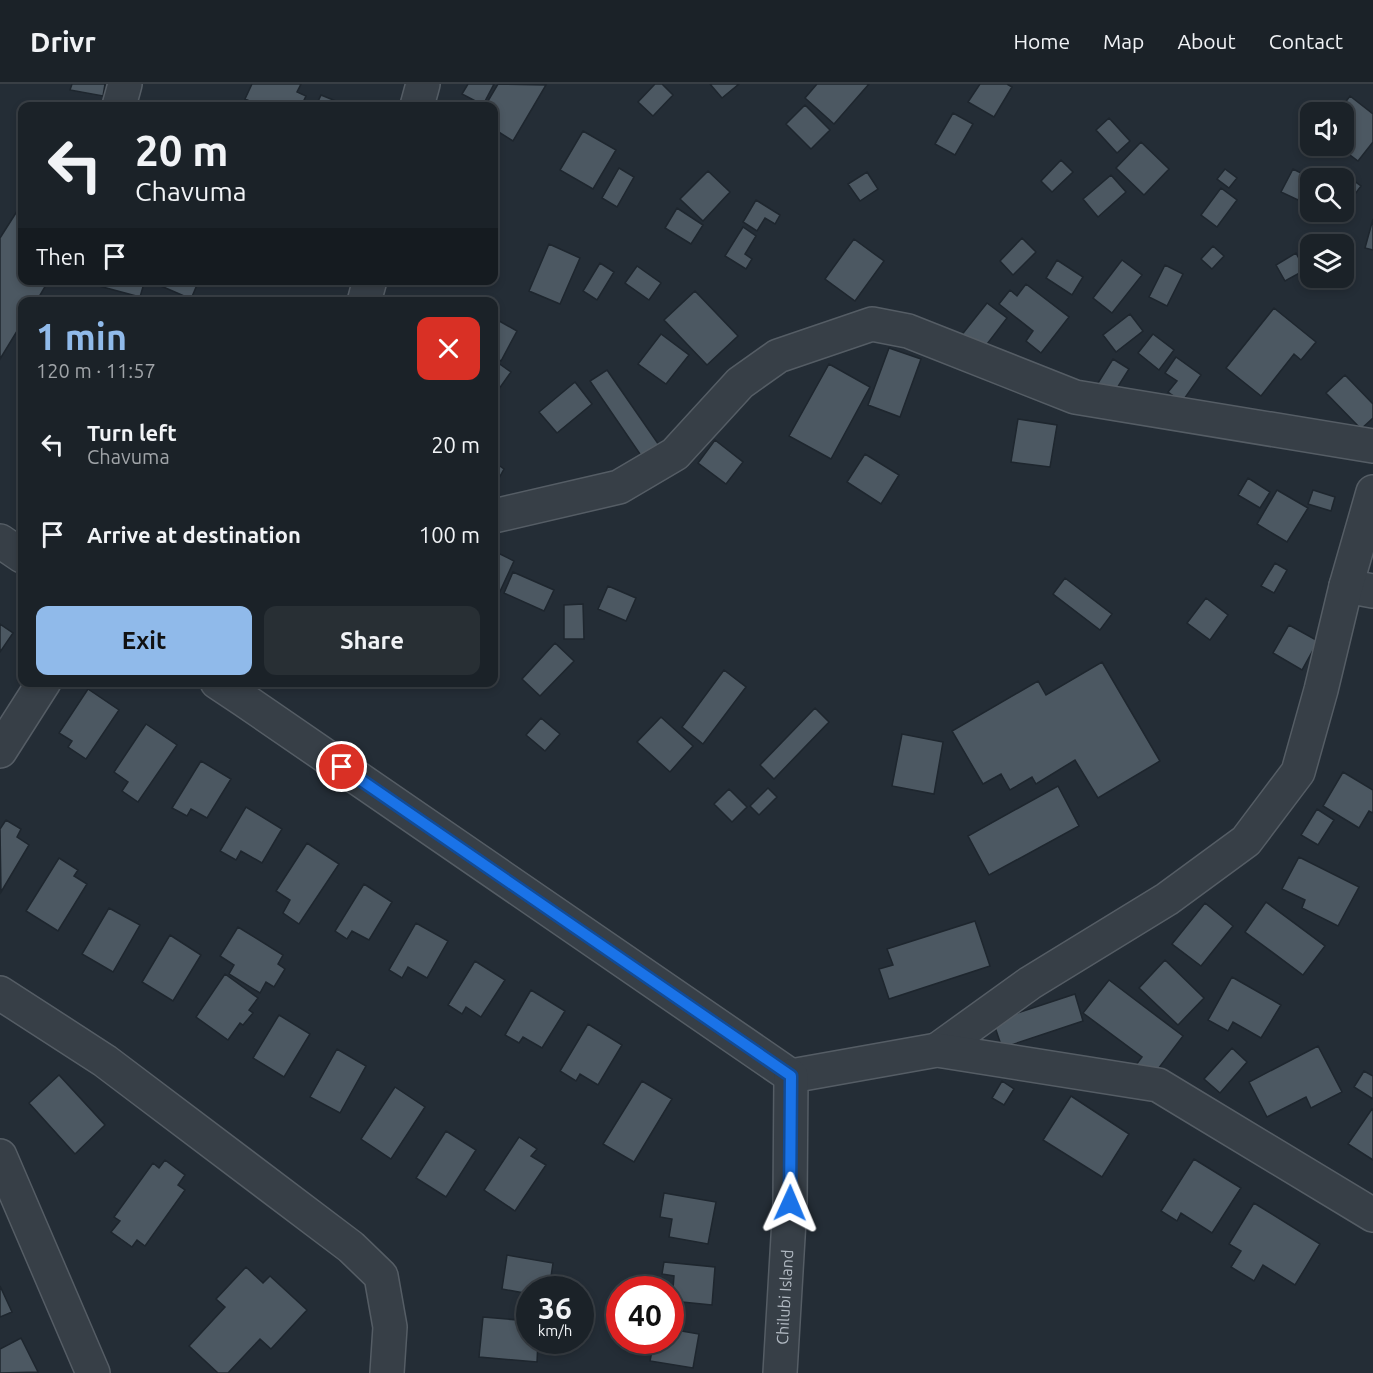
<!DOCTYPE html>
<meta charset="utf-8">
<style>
:root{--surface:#1b2228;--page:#282f34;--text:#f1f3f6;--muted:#a0a4a8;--line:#393f45;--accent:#90baea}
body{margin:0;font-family:Ubuntu,sans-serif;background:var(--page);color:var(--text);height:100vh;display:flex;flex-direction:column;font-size:22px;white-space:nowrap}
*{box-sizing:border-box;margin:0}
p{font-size:20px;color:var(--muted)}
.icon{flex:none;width:33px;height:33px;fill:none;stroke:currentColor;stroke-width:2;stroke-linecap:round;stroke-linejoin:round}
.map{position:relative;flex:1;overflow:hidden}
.drawer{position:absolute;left:18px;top:213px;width:480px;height:390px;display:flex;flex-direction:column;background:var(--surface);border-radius:12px;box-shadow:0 3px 9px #0003,0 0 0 2px var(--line)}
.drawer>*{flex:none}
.top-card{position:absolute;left:18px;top:18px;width:480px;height:183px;border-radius:12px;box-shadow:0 3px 9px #0003,0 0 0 2px var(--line);background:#1b2228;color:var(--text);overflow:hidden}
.fabs{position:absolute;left:1300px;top:18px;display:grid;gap:12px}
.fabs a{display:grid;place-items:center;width:54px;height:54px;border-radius:12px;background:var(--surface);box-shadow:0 3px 9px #0003,0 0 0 2px var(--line);font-size:30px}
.speed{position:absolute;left:516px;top:1192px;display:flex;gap:12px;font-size:30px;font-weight:700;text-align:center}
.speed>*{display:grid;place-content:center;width:78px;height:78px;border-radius:50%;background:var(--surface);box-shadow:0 3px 9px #0003,0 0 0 2px var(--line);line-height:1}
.speed small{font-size:15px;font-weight:400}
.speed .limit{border:9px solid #d22;background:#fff;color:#111}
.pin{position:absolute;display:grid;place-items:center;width:51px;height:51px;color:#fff;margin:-26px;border:3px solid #fff;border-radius:50%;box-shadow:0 2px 6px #0007}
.me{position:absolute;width:66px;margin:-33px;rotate:1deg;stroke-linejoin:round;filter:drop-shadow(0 0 4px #0008)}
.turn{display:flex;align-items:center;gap:21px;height:126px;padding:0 18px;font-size:27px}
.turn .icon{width:78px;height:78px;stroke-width:2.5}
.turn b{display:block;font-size:42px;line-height:51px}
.then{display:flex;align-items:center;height:57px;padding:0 18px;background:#0003;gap:12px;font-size:22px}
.round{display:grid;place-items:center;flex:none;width:63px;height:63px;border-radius:12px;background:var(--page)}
.head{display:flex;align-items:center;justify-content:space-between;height:102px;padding:0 18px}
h1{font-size:36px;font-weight:600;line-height:45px;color:var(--accent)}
.button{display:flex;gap:12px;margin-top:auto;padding:12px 18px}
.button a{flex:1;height:69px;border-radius:12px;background:var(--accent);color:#111;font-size:24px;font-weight:600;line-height:69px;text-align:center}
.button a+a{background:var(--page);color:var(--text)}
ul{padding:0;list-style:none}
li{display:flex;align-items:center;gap:18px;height:90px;padding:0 18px}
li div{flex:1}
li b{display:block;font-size:22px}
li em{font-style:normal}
header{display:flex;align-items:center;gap:36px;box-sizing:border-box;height:84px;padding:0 30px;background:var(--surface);border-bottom:2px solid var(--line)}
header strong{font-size:28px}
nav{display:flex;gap:33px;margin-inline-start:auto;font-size:21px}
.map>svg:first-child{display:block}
.building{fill:#4c5862;stroke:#1e262e;stroke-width:1.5}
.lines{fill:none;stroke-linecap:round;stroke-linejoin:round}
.minor-casing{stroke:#555d65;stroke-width:36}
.minor{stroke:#373f47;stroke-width:33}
.route-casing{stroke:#114b97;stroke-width:15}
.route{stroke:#1a73e8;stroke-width:10}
.labels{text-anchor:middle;stroke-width:4.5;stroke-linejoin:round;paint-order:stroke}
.street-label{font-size:16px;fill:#b2bac3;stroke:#1c242c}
</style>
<header>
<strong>Drivr</strong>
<nav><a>Home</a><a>Map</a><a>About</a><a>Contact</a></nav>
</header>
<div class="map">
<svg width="1373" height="1289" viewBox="0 0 1373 1289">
<rect width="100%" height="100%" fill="#242d36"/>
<path class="building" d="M72,0h33l-2,12 -33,-6z
M252,0h49l-4,8 9,4 -5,10 -10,-2 -1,2h-29l-16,-7z
M468,0h26l-11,21 -21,-11z
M498,0l48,1 -33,56 -19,-12v-23h-9z
M655,0h7l11,11 -20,21 -15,-14z
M710,0h29l-17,14z
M817,0h52l-35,40 -29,-26z
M980,0h27l5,3 -18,30 -26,-15z
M321,11l27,11h-32z
M1350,12l23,18v28l-15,19 -20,-15h6v-34h-6z
M805,21l25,25 -19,19 -25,-25z
M953,29l20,11 -18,31 -20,-11z
M1109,34l21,23 -13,12 -21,-23z
M583,47l33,19 -23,39 -33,-19z
M1141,58l28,27 -25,26 -28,-27z
M1061,76l12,12 -21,20 -11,-11z
M619,84l15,9 -17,30 -15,-9z
M1336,84l25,18 -11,15 -6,-4v-19h-16z
M1225,85l12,9 -8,10 -12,-9z
M1293,85l16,8 -11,23 -17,-8z
M708,87l22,21 -27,29 -23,-22z
M867,88l11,17 -18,12 -12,-17z
M1111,91l15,17 -28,25 -15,-18z
M1221,104l16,12 -20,27 -16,-12z
M756,116l24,15 -5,9 -10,-6 -8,13 -14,-9z
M21,121h1v75h27l-13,22h-14v21l-22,36v-121z
M677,124l26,17 -12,19 -26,-16z
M1373,135v31l-8,-2z
M743,143l13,9 -11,18 7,5 -6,10 -21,-13z
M1022,154l14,14 -23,23 -13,-14z
M854,155l30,22 -29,40 -30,-22z
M549,160l31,14 -20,46 -31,-13z
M1213,162l11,10 -12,13 -11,-10z
M1296,169l9,17 -20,11 -9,-16z
M1057,176l26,17 -11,18 -26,-17z
M1122,176l20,15 -30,38 -19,-15z
M600,179l14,9 -17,28 -14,-9z
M1165,181l18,9 -16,32 -18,-9z
M637,182l24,17 -12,17 -24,-17z
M101,196h44l-5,17 -41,-11z
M163,196h36l-8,19 -30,-13z
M1026,200l43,33 -28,36 -15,-12 7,-10 -34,-27 11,-14 7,6z
M695,207l43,45 -31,29 -43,-45z
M987,219l20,15 -26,34 -21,-15z
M1274,224l42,34 -15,18 -7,-6 -33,42 -35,-28z
M1130,230l13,17 -27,21 -13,-17z
M494,234l23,13 -16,30 -7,-4z
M661,250l28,21 -23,29 -28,-20z
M1153,250l21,16 -15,20 -21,-17z
M889,264l32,11 -21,58 -32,-12z
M1176,273l25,18 -19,27 -14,-10 9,-11 -12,-8z
M1113,275l16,10 -15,24 -16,-10z
M494,276l17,12 -17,24z
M829,280l41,23 -39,72 -42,-23z
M607,286l52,75 -17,12 -52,-76z
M1345,291l28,29v14l-12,11 -35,-36z
M575,298l17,22 -35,29 -18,-21z
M1018,335l39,6 -7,42 -39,-5z
M715,356l28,22 -17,22 -28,-21z
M865,370l34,21 -18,29 -34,-22z
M494,378l10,7 -10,18z
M1248,394l22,14 -10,16 -22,-13z
M1277,406l31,18 -21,34 -30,-18z
M1313,406l22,7 -4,14 -23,-7z
M494,467l20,10 -18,39 -2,-1z
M1275,479l12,7 -13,23 -13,-7z
M513,488l41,18 -10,21 -40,-18z
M1065,494l47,36 -12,16 -47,-36z
M608,502l28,12 -10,23 -28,-12z
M1206,514l22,17 -18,25 -23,-17z
M583,520l1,35h-20v-34z
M0,540l13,9 -13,19z
M1289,541l29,16 -16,29 -29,-17z
M555,559l19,18 -34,35 -18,-17z
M1102,578l58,99 -62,37 -23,-38 -39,24 -4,-7 -22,13 -9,-16 -18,10 -31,-53 86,-50 8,14z
M724,586l22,17 -43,57 -21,-17z
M88,605l31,21 -33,49 -18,-12 4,-6 -13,-8z
M815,624l14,14 -55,57 -14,-14z
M661,633l32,29 -23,26 -33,-30z
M541,634l19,16 -15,17 -19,-16z
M146,640l31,21 -39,57 -16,-11 6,-9 -14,-10z
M902,650l41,8 -9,52 -42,-8z
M201,677l30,18 -24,39 -16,-9 -4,7 -15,-8z
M1343,688l30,18v23l-4,-2 -10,17 -36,-22z
M1058,702l21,40 -90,49 -21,-39z
M768,704l9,9 -18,18 -9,-9z
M729,705l18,18 -15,15 -18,-18z
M246,723l36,22 -20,34 -21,-12 -5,9 -16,-9z
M1317,725l17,11 -16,25 -17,-10z
M6,736l15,9 -4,8 12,8 -28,47 -1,-63z
M307,759l32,21 -40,60 -16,-11 7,-13 -14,-9z
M1299,773l60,30 -21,39 -36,-18 3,-8 -23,-11z
M59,774l19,12 -4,6 13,8 -29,47 -32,-20z
M364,800l28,18 -23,38 -17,-9 -5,8 -12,-8z
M1266,818l59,44 -22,29 -58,-43z
M1205,819l28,23 -32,40 -29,-22z
M109,824l31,17 -27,47 -31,-18z
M975,837l15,45 -101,33 -10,-30 14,-4 -6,-16z
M416,839l32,18 -21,37 -19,-11 -6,11 -13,-8z
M238,843l45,28 -5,9 7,5 -11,18 -8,-5 -6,11 -31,-19 5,-9 -14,-9z
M170,851l31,20 -28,46 -31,-19z
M1165,876l39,38 -26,27 -39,-37z
M475,877l30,19 -24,37 -15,-10 -4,7 -14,-9z
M225,890l33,24 -9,12 4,3 -10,12 -3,-2 -12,17 -32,-23z
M1232,893l49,28 -20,33 -28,-16 -5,9 -20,-11z
M1109,896l74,56 -34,45 -16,-12 9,-12 -59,-44z
M531,906l34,21 -23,37 -19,-11 -4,6 -14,-8z
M1075,910l8,27 -81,27 -9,-27z
M279,931l31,19 -26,43 -31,-19z
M588,940l34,21 -24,40 -18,-11 -4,7 -16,-10z
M1318,962l24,46 -31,16 -5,-11 -39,20 -18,-35z
M1232,964l15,14 -27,31 -16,-14z
M337,965l29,17 -26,47 -30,-16z
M1364,987l9,5v23l-19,-12z
M59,991l46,50 -30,29 -46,-51z
M642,997l30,18 -38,63 -31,-18z
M1002,997l12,8 -10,16 -12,-7z
M395,1003l30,20 -34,52 -30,-20z
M1071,1012l58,38 -27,43 -59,-37z
M1372,1025h1v51l-25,-16z
M446,1047l30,19 -30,47 -30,-19z
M519,1053l18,12 -6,7 15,9 -31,46 -31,-21z
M1194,1075l47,29 -29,45 -31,-20 -4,8 -16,-10z
M165,1076l20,15 -7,10 7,5 -40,56 -8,-6 -5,7 -21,-15 9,-11 -6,-4 39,-54 6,5z
M664,1109l52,9 -8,42 -39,-7 3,-18 -12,-2z
M1254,1119l66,41 -25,41 -32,-20 -9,16 -23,-14 10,-16 -12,-7z
M507,1171l46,8 -4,27h-19v4l-28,-5z
M664,1178l51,5 -3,38 -40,-4 2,-25 -12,-2z
M246,1183l17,16 7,-7 37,34 -36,39 -11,-10 -32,34h-10l-29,-27 36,-39 -9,-8z
M0,1202l12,26 -12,5z
M483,1233l47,4v20h8l-1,21 -58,-5z
M670,1245l29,5 -6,34 -43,-7 4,-20h16z
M21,1254l17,34 -38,1v-24z"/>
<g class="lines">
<defs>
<g id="minor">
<path d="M119,22l6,-22"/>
<path d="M417,22l6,-22"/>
<path d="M364,218l6,-22"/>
<path d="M494,432l125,-29 56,-33 65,-71 38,-27 94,-32 36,7 167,66 298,49"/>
<path d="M0,457l22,15"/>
<path d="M1346,502l27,5"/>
<path d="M217,598l27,18 547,376"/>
<path d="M0,667l44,-69"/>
<path d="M0,909l105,68 246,186 30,29 9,51 -3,46"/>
<path d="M937,966l93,-67 137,-84 79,-58 52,-69 23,-82 25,-104 27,-94"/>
<path d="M791,992l146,-26 221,35 215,130"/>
<path d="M0,1072l93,217"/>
<path id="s1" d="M780,1289l10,-170 1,-127"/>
</g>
</defs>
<use href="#minor" class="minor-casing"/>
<use href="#minor" class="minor"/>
</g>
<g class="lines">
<defs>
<path id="route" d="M342,683l449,309 -1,127"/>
</defs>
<use href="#route" class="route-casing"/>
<use href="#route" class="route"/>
</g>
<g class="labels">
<g class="street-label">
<text dy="6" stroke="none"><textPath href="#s1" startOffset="76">Chilubi Island</textPath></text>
</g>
</g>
</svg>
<div class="fabs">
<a><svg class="icon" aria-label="sound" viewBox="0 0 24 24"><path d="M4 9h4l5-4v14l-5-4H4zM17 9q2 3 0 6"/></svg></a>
<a><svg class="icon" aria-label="search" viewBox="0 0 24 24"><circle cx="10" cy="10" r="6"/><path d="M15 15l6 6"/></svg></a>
<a><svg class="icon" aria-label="layers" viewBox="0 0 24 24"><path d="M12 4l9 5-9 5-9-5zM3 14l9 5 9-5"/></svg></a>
</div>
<div class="speed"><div>36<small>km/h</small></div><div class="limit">40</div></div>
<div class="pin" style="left:342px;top:683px;background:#d93025"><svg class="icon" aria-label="arrive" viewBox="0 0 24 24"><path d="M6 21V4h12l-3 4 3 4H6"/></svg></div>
<svg class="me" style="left:790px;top:1119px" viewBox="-20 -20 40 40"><path d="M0-17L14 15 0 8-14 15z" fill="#1a73e8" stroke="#fff" stroke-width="4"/></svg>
<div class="top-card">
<div class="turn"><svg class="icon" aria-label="left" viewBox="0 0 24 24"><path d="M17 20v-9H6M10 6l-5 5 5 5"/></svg><div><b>20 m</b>Chavuma</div></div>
<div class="then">Then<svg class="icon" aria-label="arrive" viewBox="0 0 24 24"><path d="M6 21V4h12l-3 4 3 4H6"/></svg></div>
</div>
<section class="drawer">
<div class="head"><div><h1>1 min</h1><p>120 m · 11:57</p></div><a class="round" style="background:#d93025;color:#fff"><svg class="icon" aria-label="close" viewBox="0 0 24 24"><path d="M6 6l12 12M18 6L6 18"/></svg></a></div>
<ul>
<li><svg class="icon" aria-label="left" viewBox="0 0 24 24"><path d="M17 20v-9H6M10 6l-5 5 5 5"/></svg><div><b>Turn left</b><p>Chavuma</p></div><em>20 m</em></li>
<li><svg class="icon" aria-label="arrive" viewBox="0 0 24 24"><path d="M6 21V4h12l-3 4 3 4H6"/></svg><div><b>Arrive at destination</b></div><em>100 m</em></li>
</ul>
<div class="button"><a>Exit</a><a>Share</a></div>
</section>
</div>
